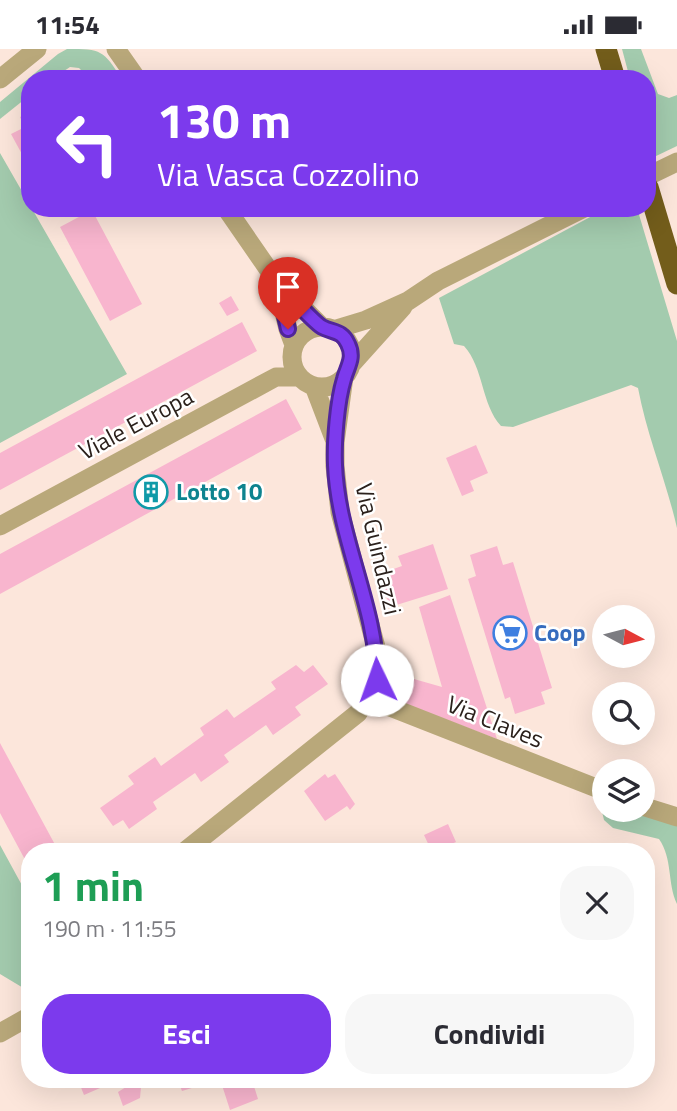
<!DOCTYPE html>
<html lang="it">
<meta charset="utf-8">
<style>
:root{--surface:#fff;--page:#f7f7f7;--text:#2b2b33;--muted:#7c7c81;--accent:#7c3aed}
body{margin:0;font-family:"Titillium Web",sans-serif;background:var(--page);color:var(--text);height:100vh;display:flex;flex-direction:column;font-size:26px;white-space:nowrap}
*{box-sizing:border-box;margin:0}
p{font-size:23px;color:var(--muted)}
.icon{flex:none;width:38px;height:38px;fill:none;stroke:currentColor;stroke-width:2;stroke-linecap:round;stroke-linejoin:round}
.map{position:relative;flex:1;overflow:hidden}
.side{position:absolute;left:21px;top:794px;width:634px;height:245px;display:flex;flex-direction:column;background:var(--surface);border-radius:28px;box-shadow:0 7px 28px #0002}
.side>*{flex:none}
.guide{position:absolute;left:21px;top:21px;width:635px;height:147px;border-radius:28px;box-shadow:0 7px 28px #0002;background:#7c3aed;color:#fff;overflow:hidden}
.needle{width:46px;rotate:97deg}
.tools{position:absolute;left:592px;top:556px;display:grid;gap:14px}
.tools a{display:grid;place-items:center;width:63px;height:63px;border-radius:50%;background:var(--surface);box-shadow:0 7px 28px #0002;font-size:35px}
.pin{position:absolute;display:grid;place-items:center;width:60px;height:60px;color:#fff;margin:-72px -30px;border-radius:50% 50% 50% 0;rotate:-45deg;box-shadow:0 0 7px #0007}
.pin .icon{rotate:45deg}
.me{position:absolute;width:77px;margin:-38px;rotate:357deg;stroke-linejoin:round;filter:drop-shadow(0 0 5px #0008)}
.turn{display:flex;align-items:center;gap:24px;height:147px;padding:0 21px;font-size:32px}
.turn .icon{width:91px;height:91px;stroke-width:2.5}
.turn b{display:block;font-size:49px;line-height:60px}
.round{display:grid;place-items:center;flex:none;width:74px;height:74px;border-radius:28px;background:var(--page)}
.headline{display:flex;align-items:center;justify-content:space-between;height:119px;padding:0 21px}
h1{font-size:42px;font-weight:700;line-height:52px;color:#1e9e55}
.action{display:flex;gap:14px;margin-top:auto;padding:14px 21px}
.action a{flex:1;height:80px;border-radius:28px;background:var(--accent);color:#fff;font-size:28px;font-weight:700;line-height:80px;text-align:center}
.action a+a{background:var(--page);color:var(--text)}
.status{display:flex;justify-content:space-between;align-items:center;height:49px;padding:0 35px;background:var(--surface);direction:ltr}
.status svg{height:19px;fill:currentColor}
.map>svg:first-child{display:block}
.green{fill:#a3cbae}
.building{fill:#f8b5ce}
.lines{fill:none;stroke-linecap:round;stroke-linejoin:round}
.street{stroke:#b9a87a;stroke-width:19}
.highway{stroke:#735d1b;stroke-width:21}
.route-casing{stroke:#51269a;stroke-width:18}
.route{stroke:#7c3aed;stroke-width:12}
.labels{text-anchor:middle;stroke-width:5;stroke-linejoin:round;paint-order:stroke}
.street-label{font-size:24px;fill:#2b211c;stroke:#fff}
.culture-label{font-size:24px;font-weight:bold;fill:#0d838f;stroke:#fff;text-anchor:start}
.shop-label{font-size:24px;font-weight:bold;fill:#366cbe;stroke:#fff;text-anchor:start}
</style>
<div class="status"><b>11:54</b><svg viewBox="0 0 49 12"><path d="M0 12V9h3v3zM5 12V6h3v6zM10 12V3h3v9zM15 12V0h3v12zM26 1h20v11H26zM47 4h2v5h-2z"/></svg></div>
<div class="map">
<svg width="677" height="1062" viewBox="0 0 677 1062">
<rect width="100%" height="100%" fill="#fce6db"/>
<path class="green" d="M67,0c35,0 36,1 55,30h-32l-11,-11 -9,-1 -18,12h-22v16l-30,24v-17l58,-48z
M622,0h19l17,45 11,4 8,-3v51l-23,11 -6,-20v-58h-18z
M0,104l127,221 -127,69z
M607,159h30l40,133v187c-11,-48 -30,-92 -39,-140l-7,-3 -118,42 -12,-1c-20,-22 -17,-58 -37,-80l-10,-2 -15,-46z
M598,746l6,2v13h38l35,11v83c-10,-21 -4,-45 -18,-65l-46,-11 -9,-8z
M0,796l30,55v92l-30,-18z"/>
<path class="building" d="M30,63v57l-19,-35 14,-7 -5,-10z
M92,161l50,94 -32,17 -50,-94z
M231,247l8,14 -12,6 -8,-13z
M242,273l15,29 -257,139v-37z
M286,350l16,30 -302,165v-40z
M476,396l12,28 -18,8 4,10 -12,5 -16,-38z
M433,495l15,45 -58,18 -11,-33 23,-8 -4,-10z
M497,497l6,19 10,-3 39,126 -11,4 4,12 -30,10 -5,-17 -5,2 -37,-120 8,-3 -6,-21z
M450,546l47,144 -102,-39 12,-23 35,10 -23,-80z
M296,616l8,7 9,-7 15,19 -33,23 6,8 -28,20 -7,-10 -42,30 5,7 -28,20 -6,-9 -42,29 4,7 -28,20 -6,-9 -10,6 -13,-18 34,-24 -6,-8 27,-19 6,9 43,-31 -4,-7 27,-19 7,9 42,-29 -5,-7z
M0,694l59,109h-29v17l-30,-56z
M325,725l3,4 7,-4 20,30 -5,6 -3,-4 -22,15 -21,-30z
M448,775l8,18 -24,10 -8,-17z
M78,1031h27l2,5 -23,10z
M171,1031h36l1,3 -26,8 -2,-5 -6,2z
M228,1031h24l6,19 -28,11 -9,-28z
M126,1038h15l-1,11 -17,8 -5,-14z"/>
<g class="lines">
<path class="street" d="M116,0l21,30
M0,30l37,-30
M648,127l29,-14
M226,159l51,74 45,45
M277,234l11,46 6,16
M292 308a30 30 0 1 1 60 0a30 30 0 1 1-60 0Z
M333,281l33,-10 42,-19 30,-20 146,-73
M350,317l53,-59
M314,337l21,55
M0,477l276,-149h23
M367,649l237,93
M642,757l35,11
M184,803l174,-139 19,-33v-29l-37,-139 -5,-46v-24l9,-65
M0,984l30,-17"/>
<path class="highway" d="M606,0l9,30
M648,138l29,97"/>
</g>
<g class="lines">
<defs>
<path id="route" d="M288,280l-11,-47c9,9 36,40 45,45 11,6 20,3 26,17 7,14 -1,23 -4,35 -7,23 -10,63 -9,86 3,74 42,142 42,215"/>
</defs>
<use href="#route" class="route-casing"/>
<use href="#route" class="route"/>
</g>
<defs>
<symbol id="building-ring" viewBox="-11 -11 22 22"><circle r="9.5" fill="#fff" stroke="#0f9aa8" stroke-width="1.5"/><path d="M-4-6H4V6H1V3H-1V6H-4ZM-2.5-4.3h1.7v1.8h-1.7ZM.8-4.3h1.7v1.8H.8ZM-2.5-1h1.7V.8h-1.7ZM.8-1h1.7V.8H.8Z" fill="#0f9aa8"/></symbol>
<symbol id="supermarket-ring" viewBox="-11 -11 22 22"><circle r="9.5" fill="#fff" stroke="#3f7fe0" stroke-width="1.5"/><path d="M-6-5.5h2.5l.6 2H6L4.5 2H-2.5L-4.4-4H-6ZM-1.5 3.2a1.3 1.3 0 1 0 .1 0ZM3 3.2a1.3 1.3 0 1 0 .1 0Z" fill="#3f7fe0"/></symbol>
</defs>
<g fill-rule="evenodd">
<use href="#building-ring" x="132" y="424" width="38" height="38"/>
<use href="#supermarket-ring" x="491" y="565" width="38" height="38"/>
</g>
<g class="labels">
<g class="street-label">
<text transform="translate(136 375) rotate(-28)" y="8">Viale Europa</text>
<text transform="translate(378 500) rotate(77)" y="8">Via Guindazzi</text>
<text transform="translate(495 673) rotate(22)" y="8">Via Claves</text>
</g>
<g class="culture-label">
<text x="176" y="451">Lotto 10</text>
</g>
<g class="shop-label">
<text x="534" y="592">Coop</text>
</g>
</g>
</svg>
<div class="tools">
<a><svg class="needle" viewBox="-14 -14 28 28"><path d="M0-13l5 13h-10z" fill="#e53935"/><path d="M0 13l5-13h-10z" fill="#7c7c81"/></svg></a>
<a><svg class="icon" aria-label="search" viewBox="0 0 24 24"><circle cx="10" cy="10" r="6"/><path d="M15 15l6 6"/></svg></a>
<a><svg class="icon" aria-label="layers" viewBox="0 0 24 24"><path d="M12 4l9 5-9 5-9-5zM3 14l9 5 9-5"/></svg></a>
</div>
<div class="pin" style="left:288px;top:280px;background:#d93025"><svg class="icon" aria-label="arrive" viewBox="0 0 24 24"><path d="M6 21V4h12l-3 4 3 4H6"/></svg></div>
<svg class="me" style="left:377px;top:631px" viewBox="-20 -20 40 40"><circle r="19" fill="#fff"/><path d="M0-13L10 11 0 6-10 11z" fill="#7c3aed"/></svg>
<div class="guide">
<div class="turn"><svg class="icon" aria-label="left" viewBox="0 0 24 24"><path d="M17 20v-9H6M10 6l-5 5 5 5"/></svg><div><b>130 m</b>Via Vasca Cozzolino</div></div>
</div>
<section class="side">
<div class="headline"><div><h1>1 min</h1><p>190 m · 11:55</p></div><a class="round"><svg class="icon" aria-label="close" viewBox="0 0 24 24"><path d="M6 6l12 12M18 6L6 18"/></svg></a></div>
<div class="action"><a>Esci</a><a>Condividi</a></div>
</section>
</div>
